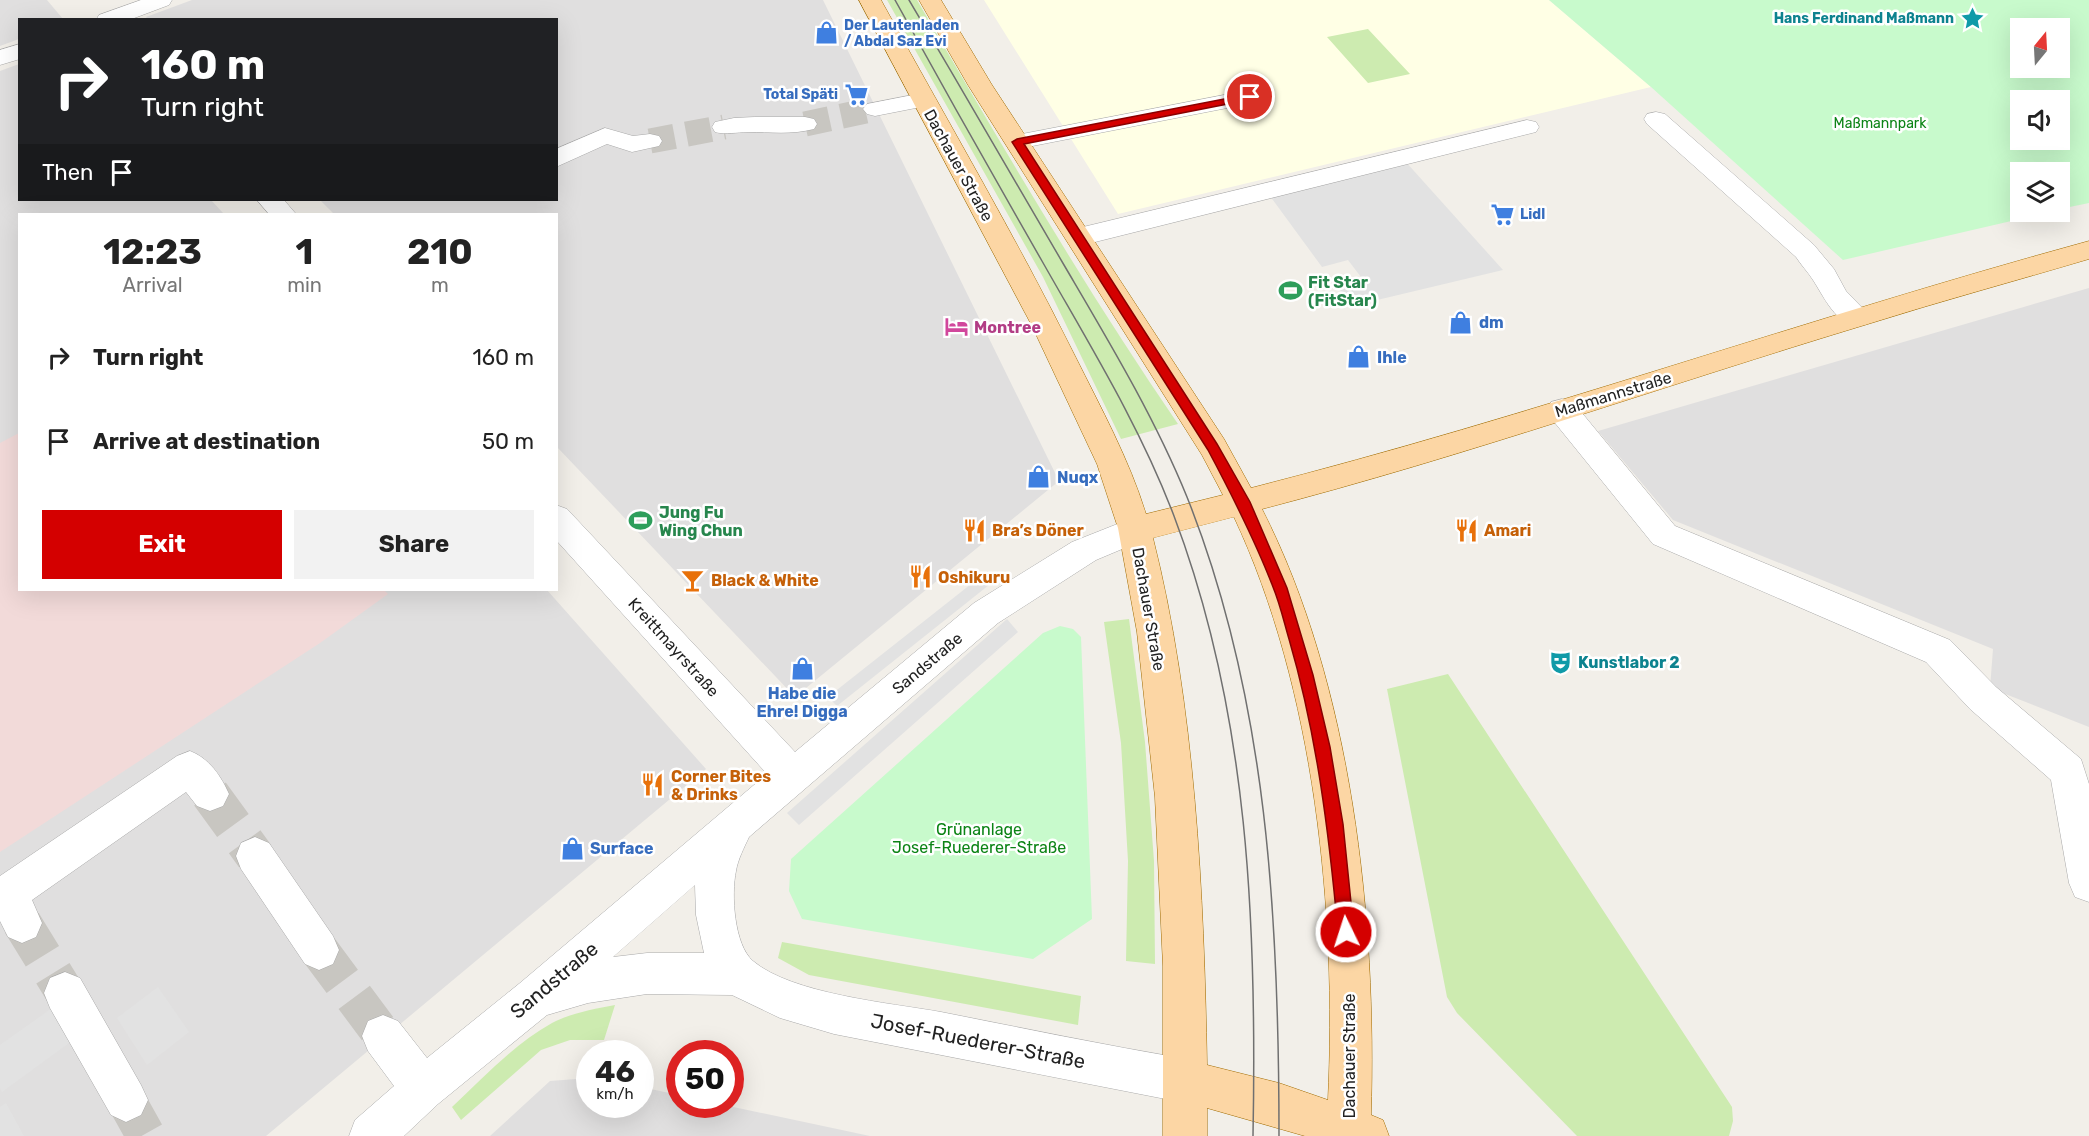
<!DOCTYPE html>
<meta charset="utf-8">
<style>
:root{--surface:#fff;--page:#f2f2f2;--text:#222;--muted:#767676;--accent:#d40000}
body{margin:0;font-family:Rubik,sans-serif;background:var(--page);color:var(--text);height:100vh;display:flex;flex-direction:column;font-size:22px;white-space:nowrap}
*{box-sizing:border-box;margin:0}
p{font-size:20px;color:var(--muted)}
.icon{flex:none;width:33px;height:33px;fill:none;stroke:currentColor;stroke-width:2;stroke-linecap:round;stroke-linejoin:round}
.map{position:relative;flex:1;overflow:hidden}
.panel{position:absolute;left:18px;top:213px;width:540px;height:378px;display:flex;flex-direction:column;background:var(--surface);border-radius:0px;box-shadow:0 6px 24px #0002}
.panel>*{flex:none}
.guide{position:absolute;left:18px;top:18px;width:540px;height:183px;border-radius:0px;box-shadow:0 6px 24px #0002;background:#202124;color:#fff;overflow:hidden}
.needle{width:39px;rotate:18deg}
.controls{position:absolute;left:2010px;top:18px;display:grid;gap:12px}
.controls a{display:grid;place-items:center;width:60px;height:60px;border-radius:0px;background:var(--surface);box-shadow:0 6px 24px #0002;font-size:30px}
.speed{position:absolute;left:576px;top:1040px;display:flex;gap:12px;font-size:30px;font-weight:700;text-align:center}
.speed>*{display:grid;place-content:center;width:78px;height:78px;border-radius:50%;background:var(--surface);box-shadow:0 6px 24px #0002;line-height:1}
.speed small{font-size:15px;font-weight:400}
.speed .limit{border:9px solid #d22;background:#fff;color:#111}
.pin{position:absolute;display:grid;place-items:center;width:51px;height:51px;color:#fff;margin:-26px;border:3px solid #fff;border-radius:50%;box-shadow:0 2px 6px #0007}
.me{position:absolute;width:66px;margin:-33px;rotate:356deg;stroke-linejoin:round;filter:drop-shadow(0 0 4px #0008)}
.turn{display:flex;align-items:center;gap:21px;height:126px;padding:0 24px;font-size:27px}
.turn .icon{width:78px;height:78px;stroke-width:2.5}
.turn b{display:block;font-size:42px;line-height:51px}
.then{display:flex;align-items:center;height:57px;padding:0 24px;background:#0003;gap:12px;font-size:22px}
.eta{display:flex;justify-content:space-evenly;align-items:center;height:102px;text-align:center}
.eta b{font-size:36px;font-weight:700;line-height:42px}
.primary-button{display:flex;gap:12px;margin-top:auto;padding:12px 24px}
.primary-button a{flex:1;height:69px;border-radius:0px;background:var(--accent);color:#fff;font-size:24px;font-weight:700;line-height:69px;text-align:center}
.primary-button a+a{background:var(--page);color:var(--text)}
ul{padding:0;list-style:none}
li{display:flex;align-items:center;gap:18px;height:84px;padding:0 24px}
li div{flex:1}
li b{display:block;font-size:22px}
li em{font-style:normal}
.map>svg:first-child{display:block}
.residential{fill:#e0dfdf}
.commercial{fill:#f2dad9}
.education{fill:#ffffe5}
.grass{fill:#cdebb0}
.park{fill:#c8facc;fill-rule:evenodd}
.parking{fill:#e2e2e2}
.lines{fill:none;stroke-linecap:round;stroke-linejoin:round}
.minor-tunnel-far1{stroke:#c8c6c1;stroke-width:25;stroke-dasharray:25 12;stroke-linecap:butt}
.minor-tunnel{stroke:#c8c6c1;stroke-width:39;stroke-dasharray:39 20;stroke-linecap:butt}
.minor-casing{stroke:#a9a9a9;stroke-width:1}
.major-casing{stroke:#a06b00;stroke-width:1}
.minor{fill:#fff;fill-rule:evenodd}
.major{fill:#fcd6a4;fill-rule:evenodd}
.tram{stroke:#707070;stroke-width:1.5}
.route{fill:#d40000;stroke:#8a0000;stroke-width:1.5}
.labels{text-anchor:middle;stroke-width:5;stroke-linejoin:round;paint-order:stroke}
.far-culture-label{font-size:14px;font-weight:bold;fill:#0d838f;stroke:#fff;text-anchor:end}
.far-shop-label{font-size:14px;font-weight:bold;fill:#366cbe;stroke:#fff;text-anchor:start}
.far-park-label{font-size:14px;fill:#0c8416;stroke:#fff}
.street-label{font-size:16px;fill:#222;stroke:#fff}
.leisure-label{font-size:16px;font-weight:bold;fill:#27864d;stroke:#fff;text-anchor:start}
.shop-label{font-size:16px;font-weight:bold;fill:#366cbe;stroke:#fff;text-anchor:start}
.hotel-label{font-size:16px;font-weight:bold;fill:#b23c85;stroke:#fff;text-anchor:start}
.food-label{font-size:16px;font-weight:bold;fill:#c56008;stroke:#fff;text-anchor:start}
.culture-label{font-size:16px;font-weight:bold;fill:#0d838f;stroke:#fff;text-anchor:start}
.park-label{font-size:16px;fill:#0c8416;stroke:#fff}
.near-street-label{font-size:20px;fill:#222;stroke:#fff}
</style>
<div class="map">
<svg width="2089" height="1136" viewBox="0 0 2089 1136">
<rect width="100%" height="100%" fill="#f2efe9"/>
<path class="residential" d="M0,0h47l16,19 -43,1 -1,19 -19,7z
M192,0h631l236,481 -264,216 -238,-250 -1,-233h-222l-14,-14h236v-180h-408l-2,-3z
M19,64l1,136h191l13,14h-204v376h527l159,179 -440,367h-266v-1065z
M2089,288v439l-99,-39 3,-39 -320,-129 -75,-89z
M589,1078l1,26h50l1,-17 38,8 1,9h39l151,32h-380l60,-55z"/>
<path class="commercial" d="M19,433l1,157h364l4,4 -68,49 -320,209v-409z"/>
<path class="education" d="M984,0h565l102,87 -533,127z"/>
<path class="grass" d="M887,0h30c84,144 167,287 261,424l-57,15 -78,-162z
M1368,29l42,45 -42,9 -41,-46z
M1129,619l16,123 9,119 1,103 -29,-3 2,-100 -7,-118 -17,-121z
M1448,674l284,433 1,14 -4,15h-152l-120,-123 -10,-16 -60,-308z
M782,942l299,54 -3,29 -269,-50 -31,-17z
M615,1005l-11,35h-34l-29,10 -80,70 -9,-13c31,-29 62,-63 100,-84 19,-10 42,-14 63,-18z"/>
<path class="park" d="M1549,0h540v203l-29,6v-37h-40v40h30l-207,48 -192,-173zM2020,28h40v40h-40zM2020,100h40v40h-40z
M1060,626l13,3 8,8 11,282 -59,40 -231,-40 -13,-28 2,-32 252,-226z"/>
<path class="parking" d="M1405,161l98,109 -151,36 -14,-18 26,-7 -16,-21 -26,7 -52,-71z
M985,573l9,8 -157,125 -9,-9z
M1007,619l11,13 -219,193 -12,-12z
M158,987l31,45 -42,33 -30,-47z
M55,1006l18,34 -71,52 -2,-4v-43z
M6,1103l18,33h-24v-29z"/>
<g class="lines">
<path class="minor-tunnel-far1" d="M805,124l70,-15
M650,141l74,-14"/>
<path class="minor-tunnel" d="M210,794l45,62
M22,923l43,70
M319,950l64,86
M126,1100l20,36"/>
<defs>
<path id="minor" d="M141,0h31l-3,5 -40,15h-33l3,-5z
M20,44v15l-20,6v-15z
M1250,90l8,2 4,5 -4,5 -241,47 -9,-2 -3,-5 3,-5 9,-2z
M923,93l8,2 4,5 -4,5 -56,11 -8,-2 -4,-5 4,-5z
M1656,112l9,2 149,131 20,24 12,22 25,26 -4,7c-28,8 -41,-24 -54,-44 -5,-8 -12,-15 -17,-23l-149,-133 -3,-5 3,-5z
M755,117h50l9,2 3,5 -3,5c-23,6 -43,3 -66,3 -11,0 -22,3 -33,0l-3,-5 3,-5 19,-4z
M1527,120l9,2 3,5 -3,5 -457,114 -9,-3 -4,-6 4,-6 9,-3z
M605,128l28,8 17,-2 9,2 3,5 -3,5 -27,6 -25,-8 -51,23v-18z
M257,200h27l12,14h-27z
M1562,399l11,3 102,124 275,114 46,47 85,72 8,25v118l-14,-5 -6,-14 -18,-103 -81,-71 -44,-47 -273,-118 -102,-126 -4,-8 4,-8z
M556,505l11,4 228,243 179,-149 98,-61 63,-25 11,4 5,9 -5,9 -50,21 -98,63 -249,214c-5,11 -11,22 -13,34 -5,23 -2,74 17,90 39,33 137,42 188,51 81,16 163,33 245,47l15,7 7,15 -7,15 -15,7 -352,-69 -54,-16 -48,-23 -85,-1 -59,9 -41,12 -109,89 -34,32h-55l6,-16 39,-34 -26,-35 -6,-15 6,-15 15,-6 15,6 29,37 93,-75 247,-209 -211,-234zM695,885l1,30 8,38h-57l-34,4z
M190,751c19,7 31,25 39,43l-6,12 -13,5 -13,-5 -11,-14 -154,108 10,23 -6,14 -14,6 -14,-6 -8,-16v-45l177,-120z
M255,837l14,6 64,93 6,14 -6,14 -14,6 -14,-6 -64,-95 -5,-13 5,-13z
M65,972l15,6 61,107 7,15 -7,15 -15,7 -15,-7 -61,-107 -6,-15 6,-15z"/>
<path id="major" d="M859,0h22c65,119 134,235 194,356 26,52 54,103 71,158l77,-19 -21,-40 -234,-370 -49,-85h22l51,85 232,354 27,49c282,-72 557,-170 838,-247v18c-74,22 -148,42 -221,65 -202,61 -402,132 -606,185 90,176 115,411 109,606l12,5 6,16h-84l-98,-28v28h-44v-170l-8,-169 -18,-165 -19,-104 -21,-64 -65,-138zM1234,517c81,172 103,394 94,583l-49,-17 -72,-18c-3,-171 -12,-361 -54,-527z"/>
</defs>
<use href="#minor" class="minor-casing"/>
<use href="#major" class="major-casing"/>
<use href="#minor" class="minor"/>
<use href="#major" class="major"/>
<path class="tram" d="M895,0c48,87 97,174 147,261 47,83 98,165 132,255 75,198 83,410 79,620
M909,0c52,88 103,176 155,265 44,75 90,151 123,232 81,203 92,424 92,639"/>
</g>
<path class="route" d="M1250,94l5,3 -2,2 -229,45 193,300 33,58 37,86 26,87 17,72 13,77 11,108 -2,6 -6,2 -6,-2 -2,-6c-9,-99 -21,-197 -49,-293 -5,-17 -9,-35 -16,-52 -18,-47 -41,-92 -65,-137l-196,-308 5,-3z"/>
<defs>
<symbol id="sight-bare" viewBox="-9 -9 18 18"><path d="M0-6L1.8-2.2L6-1.7L2.9 1.2L3.7 5.4L0 3.3L-3.7 5.4L-2.9 1.2L-6-1.7L-1.8-2.2Z" fill="#0f9aa8" stroke="#fff" stroke-width="2.5" paint-order="stroke"/></symbol>
<symbol id="shop-bare" viewBox="-9 -9 18 18"><path d="M-5-2.5h2.3a2.7 3.5 0 0 1 5.4 0H5L5.5 6h-11ZM-1.5-2.5h3a1.5 2.3 0 0 0-3 0Z" fill="#3f7fe0" stroke="#fff" stroke-width="2.5" paint-order="stroke"/></symbol>
<symbol id="supermarket-bare" viewBox="-9 -9 18 18"><path d="M-6-5.5h2.5l.6 2H6L4.5 2H-2.5L-4.4-4H-6ZM-1.5 3.2a1.3 1.3 0 1 0 .1 0ZM3 3.2a1.3 1.3 0 1 0 .1 0Z" fill="#3f7fe0" stroke="#fff" stroke-width="2.5" paint-order="stroke"/></symbol>
<symbol id="stadium-bare" viewBox="-9 -9 18 18"><path d="M0-5a6.5 5 0 1 0 0 10a6.5 5 0 1 0 0-10ZM-3.5-1.8h7v3.6h-7Z" fill="#2e9e5b" stroke="#fff" stroke-width="2.5" paint-order="stroke"/></symbol>
<symbol id="hotel-bare" viewBox="-9 -9 18 18"><path d="M-6-4.5h1.5V1H6V5H4.5V3h-9V5H-6ZM-4 0a1.8 1.8 0 1 1 3.6 0ZM.5 0V-2.5h3Q6-2.5 6 0Z" fill="#d1479c" stroke="#fff" stroke-width="2.5" paint-order="stroke"/></symbol>
<symbol id="restaurant-bare" viewBox="-9 -9 18 18"><path d="M-5-6h1v4h1v-4h1v4h1v-4h1v5L-1.5 .5V6h-2V.5L-5-1ZM5-6V6H3V1.5H1.5Q1.5-4 5-6Z" fill="#e8710a" stroke="#fff" stroke-width="2.5" paint-order="stroke"/></symbol>
<symbol id="bar-bare" viewBox="-9 -9 18 18"><path d="M-6-5H6L.8 .8V4.5H3.5V6h-7V4.5H-.8V.8Z" fill="#e8710a" stroke="#fff" stroke-width="2.5" paint-order="stroke"/></symbol>
<symbol id="theatre-bare" viewBox="-9 -9 18 18"><path d="M-5-5.5Q0-4 5-5.5V0Q5 5 0 6Q-5 5-5 0ZM-3.3-2.5H-1v1.5H-3.3ZM1-2.5H3.3v1.5H1ZM-2.8 1Q0 5.5 2.8 1Z" fill="#0f9aa8" stroke="#fff" stroke-width="2.5" paint-order="stroke"/></symbol>
</defs>
<g fill-rule="evenodd">
<use href="#sight-bare" x="1956" y="2" width="33" height="33"/>
<use href="#shop-bare" x="810" y="16" width="33" height="33"/>
<use href="#supermarket-bare" x="840" y="78" width="33" height="33"/>
<use href="#supermarket-bare" x="1486" y="198" width="33" height="33"/>
<use href="#stadium-bare" x="1274" y="274" width="33" height="33"/>
<use href="#shop-bare" x="1444" y="306" width="33" height="33"/>
<use href="#hotel-bare" x="940" y="310" width="33" height="33"/>
<use href="#shop-bare" x="1342" y="340" width="33" height="33"/>
<use href="#shop-bare" x="1022" y="460" width="33" height="33"/>
<use href="#stadium-bare" x="624" y="504" width="33" height="33"/>
<use href="#restaurant-bare" x="958" y="514" width="33" height="33"/>
<use href="#restaurant-bare" x="1450" y="514" width="33" height="33"/>
<use href="#restaurant-bare" x="904" y="560" width="33" height="33"/>
<use href="#bar-bare" x="676" y="564" width="33" height="33"/>
<use href="#theatre-bare" x="1544" y="646" width="33" height="33"/>
<use href="#shop-bare" x="786" y="652" width="33" height="33"/>
<use href="#restaurant-bare" x="636" y="768" width="33" height="33"/>
<use href="#shop-bare" x="556" y="832" width="33" height="33"/>
</g>
<g class="labels">
<g class="far-culture-label">
<text x="1954" y="23">Hans Ferdinand Maßmann</text>
</g>
<g class="far-shop-label">
<text x="844" y="30">Der Lautenladen<tspan x="844" dy="16">/ Abdal Saz Evi</tspan></text>
<text x="838" y="99" text-anchor="end">Total Späti</text>
<text x="1520" y="219">Lidl</text>
</g>
<g class="far-park-label">
<text x="1880" y="128">Maßmannpark</text>
</g>
<g class="street-label">
<text transform="translate(959 165) rotate(61)" y="6">Dachauer Straße</text>
<text transform="translate(1613 394) rotate(-17)" y="6">Maßmannstraße</text>
<text transform="translate(1149 609) rotate(80)" y="6">Dachauer Straße</text>
<text transform="translate(674 647) rotate(48)" y="6">Kreittmayrstraße</text>
<text transform="translate(927 663) rotate(-40)" y="6">Sandstraße</text>
<text transform="translate(1349 1056) rotate(-90)" y="6">Dachauer Straße</text>
</g>
<g class="leisure-label">
<text x="1308" y="288">Fit Star<tspan x="1308" dy="18">(FitStar)</tspan></text>
<text x="659" y="518">Jung Fu<tspan x="659" dy="18">Wing Chun</tspan></text>
</g>
<g class="shop-label">
<text x="1479" y="328">dm</text>
<text x="1377" y="363">Ihle</text>
<text x="1057" y="483">Nuqx</text>
<text x="802" y="699" text-anchor="middle">Habe die<tspan x="802" dy="18">Ehre! Digga</tspan></text>
<text x="590" y="854">Surface</text>
</g>
<g class="hotel-label">
<text x="974" y="333">Montree</text>
</g>
<g class="food-label">
<text x="992" y="536">Bra’s Döner</text>
<text x="1484" y="536">Amari</text>
<text x="938" y="583">Oshikuru</text>
<text x="711" y="586">Black &amp; White</text>
<text x="671" y="782">Corner Bites<tspan x="671" dy="18">&amp; Drinks</tspan></text>
</g>
<g class="culture-label">
<text x="1578" y="668">Kunstlabor 2</text>
</g>
<g class="park-label">
<text x="979" y="835">Grünanlage<tspan x="979" dy="18">Josef-Ruederer-Straße</tspan></text>
</g>
<g class="near-street-label">
<text transform="translate(554 980) rotate(-40)" y="7">Sandstraße</text>
<text transform="translate(978 1041) rotate(11)" y="7">Josef-Ruederer-Straße</text>
</g>
</g>
</svg>
<div class="controls">
<a><svg class="needle" viewBox="-14 -14 28 28"><path d="M0-13l5 13h-10z" fill="#e53935"/><path d="M0 13l5-13h-10z" fill="#767676"/></svg></a>
<a><svg class="icon" aria-label="sound" viewBox="0 0 24 24"><path d="M4 9h4l5-4v14l-5-4H4zM17 9q2 3 0 6"/></svg></a>
<a><svg class="icon" aria-label="layers" viewBox="0 0 24 24"><path d="M12 4l9 5-9 5-9-5zM3 14l9 5 9-5"/></svg></a>
</div>
<div class="speed"><div>46<small>km/h</small></div><div class="limit">50</div></div>
<div class="pin" style="left:1250px;top:97px;background:#d93025"><svg class="icon" aria-label="arrive" viewBox="0 0 24 24"><path d="M6 21V4h12l-3 4 3 4H6"/></svg></div>
<svg class="me" style="left:1346px;top:932px" viewBox="-20 -20 40 40"><circle r="17" fill="#d40000" stroke="#fff" stroke-width="3"/><path d="M0-11L8 9 0 5-8 9z" fill="#fff"/></svg>
<div class="guide">
<div class="turn"><svg class="icon" aria-label="right" viewBox="0 0 24 24"><path d="M7 20v-9h11M14 6l5 5-5 5"/></svg><div><b>160 m</b>Turn right</div></div>
<div class="then">Then<svg class="icon" aria-label="arrive" viewBox="0 0 24 24"><path d="M6 21V4h12l-3 4 3 4H6"/></svg></div>
</div>
<section class="panel">
<div class="eta">
<div><b>12:23</b><p>Arrival</p></div>
<div><b>1</b><p>min</p></div>
<div><b>210</b><p>m</p></div>
</div>
<ul>
<li><svg class="icon" aria-label="right" viewBox="0 0 24 24"><path d="M7 20v-9h11M14 6l5 5-5 5"/></svg><div><b>Turn right</b></div><em>160 m</em></li>
<li><svg class="icon" aria-label="arrive" viewBox="0 0 24 24"><path d="M6 21V4h12l-3 4 3 4H6"/></svg><div><b>Arrive at destination</b></div><em>50 m</em></li>
</ul>
<div class="primary-button"><a>Exit</a><a>Share</a></div>
</section>
</div>
